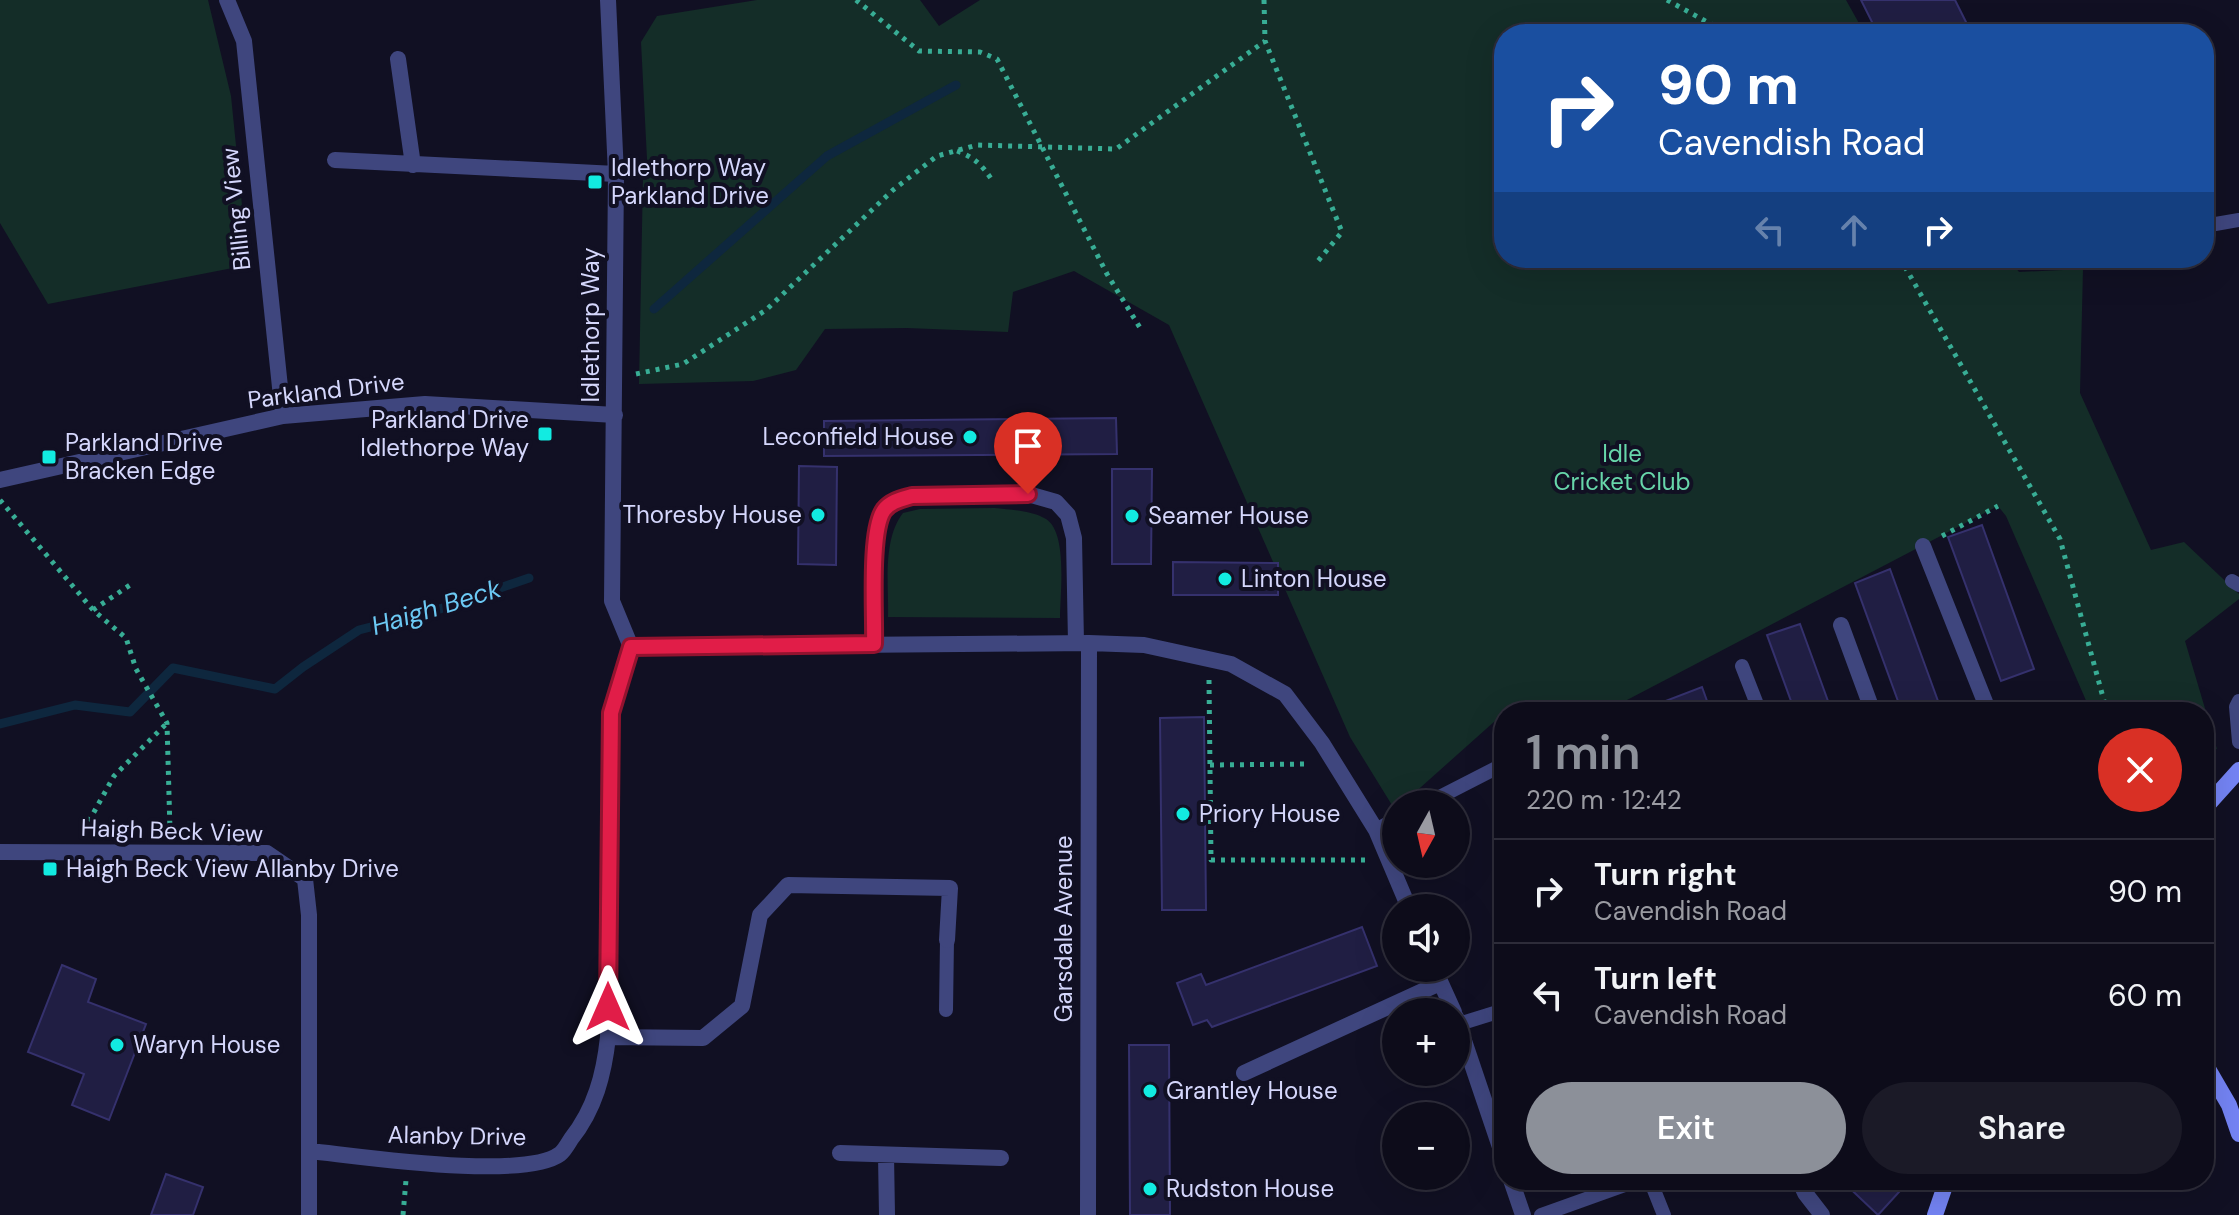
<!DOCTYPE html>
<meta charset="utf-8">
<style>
:root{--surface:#0d0c1a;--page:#1b1a27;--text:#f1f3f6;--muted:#9a9ba2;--line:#2d2c39;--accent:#8c9099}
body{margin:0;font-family:"DM Sans",sans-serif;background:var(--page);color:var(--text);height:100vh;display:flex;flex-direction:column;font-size:30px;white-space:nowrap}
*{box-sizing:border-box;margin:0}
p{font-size:26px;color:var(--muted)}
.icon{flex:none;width:44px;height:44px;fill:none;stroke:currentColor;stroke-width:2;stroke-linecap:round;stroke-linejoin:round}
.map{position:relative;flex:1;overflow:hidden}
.details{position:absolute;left:1494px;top:702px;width:720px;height:488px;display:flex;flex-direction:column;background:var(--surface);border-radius:32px;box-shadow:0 8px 32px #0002,0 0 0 2px var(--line)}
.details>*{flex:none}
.banner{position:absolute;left:1494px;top:24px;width:720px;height:244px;border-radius:32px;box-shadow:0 8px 32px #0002,0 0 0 2px var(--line);background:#1a4fa0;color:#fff;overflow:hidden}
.needle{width:52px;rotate:188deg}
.controls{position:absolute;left:1382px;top:790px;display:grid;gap:16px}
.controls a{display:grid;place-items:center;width:88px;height:88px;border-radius:50%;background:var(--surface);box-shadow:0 8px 32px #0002,0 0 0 2px var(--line);font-size:40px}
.pin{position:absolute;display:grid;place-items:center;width:68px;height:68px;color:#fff;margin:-82px -34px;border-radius:50% 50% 50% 0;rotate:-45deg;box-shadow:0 0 8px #0007}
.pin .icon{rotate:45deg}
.me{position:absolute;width:88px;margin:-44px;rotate:0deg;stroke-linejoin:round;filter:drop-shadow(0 0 6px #0008)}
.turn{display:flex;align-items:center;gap:28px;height:168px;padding:0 32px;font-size:36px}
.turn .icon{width:104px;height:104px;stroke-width:2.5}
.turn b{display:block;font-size:56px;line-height:68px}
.lanes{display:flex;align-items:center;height:76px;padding:0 32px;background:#0003;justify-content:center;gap:40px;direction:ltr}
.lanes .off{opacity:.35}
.round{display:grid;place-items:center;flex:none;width:84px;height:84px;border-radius:42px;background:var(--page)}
.overview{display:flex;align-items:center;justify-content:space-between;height:136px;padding:0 32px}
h1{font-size:48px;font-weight:600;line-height:60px;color:var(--accent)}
.action{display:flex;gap:16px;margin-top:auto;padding:16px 32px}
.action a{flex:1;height:92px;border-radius:48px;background:var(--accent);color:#fff;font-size:32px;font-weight:600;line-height:92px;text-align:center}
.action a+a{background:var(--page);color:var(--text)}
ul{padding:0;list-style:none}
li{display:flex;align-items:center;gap:24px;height:104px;padding:0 32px;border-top:2px solid var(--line)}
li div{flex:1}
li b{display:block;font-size:30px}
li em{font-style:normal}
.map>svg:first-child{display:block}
.green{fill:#142d28}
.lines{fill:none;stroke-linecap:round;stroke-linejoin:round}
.stream{stroke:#0e273e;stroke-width:9}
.building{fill:#201e43;stroke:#35316d;stroke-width:2}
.path{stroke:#38ad95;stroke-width:5;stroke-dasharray:4 6;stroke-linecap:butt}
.lane{stroke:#3f467e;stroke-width:14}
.street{stroke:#3f467e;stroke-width:16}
.secondary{stroke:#7484f4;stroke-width:16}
.route-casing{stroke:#92132f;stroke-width:20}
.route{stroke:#e11d48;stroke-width:14}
.poi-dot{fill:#12ebe1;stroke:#111023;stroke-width:3}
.labels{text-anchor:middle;stroke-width:8;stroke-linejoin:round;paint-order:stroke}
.poi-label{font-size:24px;fill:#d5d7fc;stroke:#111023;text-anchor:start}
.street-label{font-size:24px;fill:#d5d7fc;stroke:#111023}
.park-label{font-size:24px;fill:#67d6aa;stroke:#111023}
.water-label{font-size:26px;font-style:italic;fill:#6cc9f4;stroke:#111023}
</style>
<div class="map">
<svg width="2239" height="1215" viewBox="0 0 2239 1215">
<rect width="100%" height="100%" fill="#111023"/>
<path class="green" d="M0,0h208l23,96 17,169 -200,39 -48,-81z
M757,0h163l19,26 41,-26h866l19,34h-361v224h504l11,14 64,-3 -3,124 71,157 33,-8 55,52v5l-54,42 32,108 -13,4v-41h-113l-85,-196 -8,-10 -394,206h-100v13l-9,-4 -93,83h-6l-1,6 -45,-73 -181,-412 -95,-54 -61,21 -5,40 -101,-4 -82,1 -29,41 -43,11 -114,3 4,-208 4,-17 -6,-117 16,-26z
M995,508c16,2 36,2 51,11 22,14 14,75 14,99l-172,-1c1,-32 -6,-77 15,-104l17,-4z"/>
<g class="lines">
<path class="stream" d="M654,309l173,-153 129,-71
M0,724l75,-19 55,7 43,-44 102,21 28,-22 56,-37 78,-20 92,-32"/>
</g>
<path class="building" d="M1861,0h94l17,34h-94z
M1116,418l1,36 -293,2v-35z
M799,466l38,1 -1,98 -38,-1z
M1112,469h40l-1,95h-39z
M1982,525l52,144 -33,12 -53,-144z
M1173,562l105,1v32h-105z
M1890,569l52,143h-40l-47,-129z
M1800,624l32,88h-37l-28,-77z
M1702,687l9,25h-68l-1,-2z
M1204,717l2,193h-44l-2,-192z
M1362,927l15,39 -165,61 -5,-7 -14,5 -16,-42 24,-9 5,11z
M62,965l34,14 -8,23 58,22 -37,96 -37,-15 12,-31 -56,-22z
M1129,1045h40l1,170h-40z
M166,1174l37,13 -10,28h-42z
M1841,1180h69l-32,35z"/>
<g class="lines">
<path class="path" d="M856,0l63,51 61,1 17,7 110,215 35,57
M1264,0l1,41 77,191 -24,29
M1667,0l62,34
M957,151c17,6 25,14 35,29
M1900,258l160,281 47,173
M636,374l47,-10 83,-54 127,-120 44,-34 40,-11 139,4 149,-108
M0,500l93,110 33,28 10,31 31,54 3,108
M1942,536l56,-30
M93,610l37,-25
M1209,680l2,180h154
M1210,765l99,-1
M84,830l30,-54 53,-53
M403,1215l3,-35"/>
<path class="lane" d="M2204,226l35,-6
M2232,581l7,4
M1742,666l18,46
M2239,701l-3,6 3,35
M1426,804l78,-40
M1376,830l20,-11
M946,1010l1,-70
M1459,1024l45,-14
M1650,1180l14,35
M1541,1215l98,-35"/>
<path class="street" d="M227,0l17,41 39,375
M608,0l8,174 -4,427 19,46
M398,59l15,106
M335,160l281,14
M0,480l283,-64 142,-12 190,11
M1923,546l66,166
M1841,625l32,87
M874,644c1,-28 -5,-113 10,-134 7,-9 18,-11 28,-14l116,-2 28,8 12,13 6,23 2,105
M631,647l458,-4 55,2 87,19 54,30 37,49 54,87 33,78
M0,852l267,1 38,26 4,36v300
M1434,968l20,44
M1456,1017l48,142
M608,1037l95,1 39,-32 18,-91 28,-30 162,3 -3,52
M1244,1073l196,-90
M310,1151c49,5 213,30 250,3 4,-3 8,-10 11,-15 24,-30 33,-65 37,-102l3,-324 20,-66
M840,1153l161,5
M886,1155l1,60
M1511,1180l12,35
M1799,1180l6,13 17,22
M1088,1215l1,-572"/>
<path class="secondary" d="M2204,809l35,-39
M2204,1062l25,43 10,29
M1935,1215l12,-35"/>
</g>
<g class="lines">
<defs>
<path id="route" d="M608,1007l3,-294 20,-66 243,-3c1,-28 -5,-113 10,-134 7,-9 18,-11 28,-14l116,-2"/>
</defs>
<use href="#route" class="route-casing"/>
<use href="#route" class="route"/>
</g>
<g class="poi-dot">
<rect x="587" y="174" width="16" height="16" rx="4"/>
<rect x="537" y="426" width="16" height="16" rx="4"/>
<circle cx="970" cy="437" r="8"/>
<rect x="41" y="449" width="16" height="16" rx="4"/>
<circle cx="818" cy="515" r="8"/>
<circle cx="1132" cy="516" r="8"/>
<circle cx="1225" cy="579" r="8"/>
<circle cx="1183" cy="814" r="8"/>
<rect x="42" y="861" width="16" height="16" rx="4"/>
<circle cx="117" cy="1045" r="8"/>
<circle cx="1150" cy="1091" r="8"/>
<circle cx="1150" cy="1189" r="8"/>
</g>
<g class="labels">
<g class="poi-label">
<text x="611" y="176">Idlethorp Way<tspan x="611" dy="28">Parkland Drive</tspan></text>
<text x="529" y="428" text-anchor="end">Parkland Drive<tspan x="529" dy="28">Idlethorpe Way</tspan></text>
<text x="954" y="445" text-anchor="end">Leconfield House</text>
<text x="65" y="451">Parkland Drive<tspan x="65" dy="28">Bracken Edge</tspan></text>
<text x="802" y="523" text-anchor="end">Thoresby House</text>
<text x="1148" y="524">Seamer House</text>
<text x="1241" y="587">Linton House</text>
<text x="1199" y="822">Priory House</text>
<text x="66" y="877">Haigh Beck View Allanby Drive</text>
<text x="133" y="1053">Waryn House</text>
<text x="1166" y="1099">Grantley House</text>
<text x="1166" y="1197">Rudston House</text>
</g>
<g class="street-label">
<text transform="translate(236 209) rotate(-96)" y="8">Billing View</text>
<text transform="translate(591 325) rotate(-90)" y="8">Idlethorp Way</text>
<text transform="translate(326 391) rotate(-7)" y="8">Parkland Drive</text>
<text transform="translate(172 831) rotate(2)" y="8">Haigh Beck View</text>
<text transform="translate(1064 929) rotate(-90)" y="8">Garsdale Avenue</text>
<text transform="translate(457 1136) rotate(1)" y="8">Alanby Drive</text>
</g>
<g class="park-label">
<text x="1622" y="462">Idle<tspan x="1622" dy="28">Cricket Club</tspan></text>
</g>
<g class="water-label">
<text transform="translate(436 607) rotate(-17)" y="9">Haigh Beck</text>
</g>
</g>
</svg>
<div class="controls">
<a><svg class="needle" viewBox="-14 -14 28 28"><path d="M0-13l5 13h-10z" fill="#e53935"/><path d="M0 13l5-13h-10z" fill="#9a9ba2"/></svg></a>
<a><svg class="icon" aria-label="sound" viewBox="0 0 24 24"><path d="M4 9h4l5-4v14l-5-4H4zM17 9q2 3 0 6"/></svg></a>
<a>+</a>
<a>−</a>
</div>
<div class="pin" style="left:1028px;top:494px;background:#d93025"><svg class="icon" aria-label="arrive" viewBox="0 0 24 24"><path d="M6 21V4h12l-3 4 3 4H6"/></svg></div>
<svg class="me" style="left:608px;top:1007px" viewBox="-20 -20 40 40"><path d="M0-17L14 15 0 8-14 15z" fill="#e11d48" stroke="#fff" stroke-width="4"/></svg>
<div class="banner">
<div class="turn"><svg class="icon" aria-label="right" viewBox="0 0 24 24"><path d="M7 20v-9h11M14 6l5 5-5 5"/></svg><div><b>90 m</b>Cavendish Road</div></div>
<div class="lanes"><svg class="icon off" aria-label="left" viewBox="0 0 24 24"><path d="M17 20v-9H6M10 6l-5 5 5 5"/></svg><svg class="icon off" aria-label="ahead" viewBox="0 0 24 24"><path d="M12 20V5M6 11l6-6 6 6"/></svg><svg class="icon" aria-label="right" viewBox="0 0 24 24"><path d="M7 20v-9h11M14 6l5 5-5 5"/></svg></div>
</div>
<section class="details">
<div class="overview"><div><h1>1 min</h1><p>220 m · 12:42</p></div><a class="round" style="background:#d93025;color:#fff"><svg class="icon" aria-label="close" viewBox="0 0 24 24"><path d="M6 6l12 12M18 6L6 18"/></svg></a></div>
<ul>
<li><svg class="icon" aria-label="right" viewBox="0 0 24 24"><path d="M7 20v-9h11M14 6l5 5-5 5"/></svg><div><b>Turn right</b><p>Cavendish Road</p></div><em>90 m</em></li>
<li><svg class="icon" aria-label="left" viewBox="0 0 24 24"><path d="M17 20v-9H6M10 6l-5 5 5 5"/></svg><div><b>Turn left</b><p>Cavendish Road</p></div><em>60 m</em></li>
</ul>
<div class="action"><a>Exit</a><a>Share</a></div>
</section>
</div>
